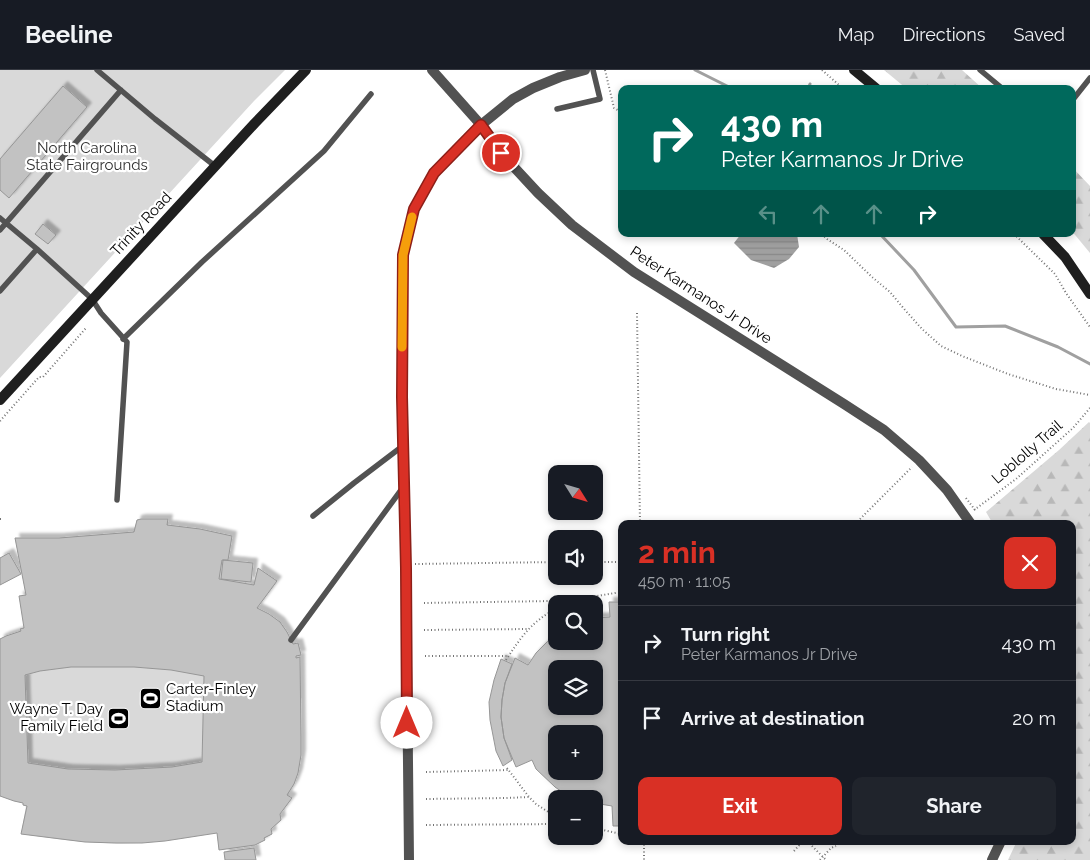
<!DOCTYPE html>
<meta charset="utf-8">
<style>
:root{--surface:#171b24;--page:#20242c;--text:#f1f3f6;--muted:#9ea1a6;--line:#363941;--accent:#d93025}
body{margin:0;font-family:Raleway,sans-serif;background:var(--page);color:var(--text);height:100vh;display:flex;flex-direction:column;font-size:19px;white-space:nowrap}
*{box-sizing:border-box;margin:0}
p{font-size:16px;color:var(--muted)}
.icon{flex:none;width:28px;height:28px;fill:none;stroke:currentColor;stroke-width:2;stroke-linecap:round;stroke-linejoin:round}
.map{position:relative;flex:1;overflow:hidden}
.side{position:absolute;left:618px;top:450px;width:458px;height:325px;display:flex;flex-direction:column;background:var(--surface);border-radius:10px;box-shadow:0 2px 8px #0003}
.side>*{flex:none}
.banner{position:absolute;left:618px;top:15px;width:458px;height:152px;border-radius:10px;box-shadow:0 2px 8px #0003;background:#00695c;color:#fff;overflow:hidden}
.needle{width:32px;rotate:127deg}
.fabs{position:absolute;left:548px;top:395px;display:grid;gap:10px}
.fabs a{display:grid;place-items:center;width:55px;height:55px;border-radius:10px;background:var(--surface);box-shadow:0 2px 8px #0003;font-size:25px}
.pin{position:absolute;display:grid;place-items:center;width:42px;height:42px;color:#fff;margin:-21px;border:2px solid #fff;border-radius:50%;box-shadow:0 1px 5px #0007}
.me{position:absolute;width:55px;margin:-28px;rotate:0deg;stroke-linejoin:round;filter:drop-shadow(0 0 4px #0008)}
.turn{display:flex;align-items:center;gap:18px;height:105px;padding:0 20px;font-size:22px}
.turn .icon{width:65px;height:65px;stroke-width:2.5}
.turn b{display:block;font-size:35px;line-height:42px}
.lanes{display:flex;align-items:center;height:48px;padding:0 20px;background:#0003;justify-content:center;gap:25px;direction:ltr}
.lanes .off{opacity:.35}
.round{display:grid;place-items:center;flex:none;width:52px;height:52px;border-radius:10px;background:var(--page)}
.summary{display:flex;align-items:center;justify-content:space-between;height:85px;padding:0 20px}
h1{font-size:30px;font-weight:700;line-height:38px;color:var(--accent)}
.primary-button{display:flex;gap:10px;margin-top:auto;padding:10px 20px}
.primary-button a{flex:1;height:58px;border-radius:10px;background:var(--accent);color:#fff;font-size:20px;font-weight:700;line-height:58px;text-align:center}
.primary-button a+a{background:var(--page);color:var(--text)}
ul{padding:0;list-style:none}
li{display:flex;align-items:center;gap:15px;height:75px;padding:0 20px;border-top:1px solid var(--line)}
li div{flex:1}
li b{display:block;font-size:19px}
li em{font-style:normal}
header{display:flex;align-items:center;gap:30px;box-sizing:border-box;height:70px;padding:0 25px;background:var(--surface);border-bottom:1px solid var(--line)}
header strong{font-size:24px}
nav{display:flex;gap:28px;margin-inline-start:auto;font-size:18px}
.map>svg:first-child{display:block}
.green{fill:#d9d9d9}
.forest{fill:url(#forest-firs)}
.water{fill:url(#water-rules)}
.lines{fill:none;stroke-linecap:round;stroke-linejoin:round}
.stream{stroke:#a0a0a0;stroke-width:3}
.building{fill:#c2c2c2;stroke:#969696;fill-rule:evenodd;filter:url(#shadow)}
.path{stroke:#747474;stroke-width:2;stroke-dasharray:1 2.5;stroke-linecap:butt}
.service{stroke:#525252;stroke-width:5.5}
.minor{stroke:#525252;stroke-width:10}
.secondary{stroke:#1f1f1f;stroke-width:10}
.route-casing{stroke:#8d1f18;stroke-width:12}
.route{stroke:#d93025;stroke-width:9}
.slow{stroke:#f59e0b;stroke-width:9}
.labels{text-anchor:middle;stroke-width:4.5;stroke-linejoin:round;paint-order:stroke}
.park-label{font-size:15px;fill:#303030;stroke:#fff}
.street-label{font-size:15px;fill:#000;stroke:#fff}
.poi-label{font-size:15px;fill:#000;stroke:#fff;text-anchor:start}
</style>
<header>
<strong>Beeline</strong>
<nav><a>Map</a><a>Directions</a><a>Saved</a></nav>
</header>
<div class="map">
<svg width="1090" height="790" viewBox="0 0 1090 790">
<defs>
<pattern id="forest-firs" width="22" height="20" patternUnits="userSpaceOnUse" patternTransform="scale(1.25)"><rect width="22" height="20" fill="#d9d9d9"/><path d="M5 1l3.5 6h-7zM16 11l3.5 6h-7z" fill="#b8b8b8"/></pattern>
<pattern id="water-rules" width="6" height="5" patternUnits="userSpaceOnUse" patternTransform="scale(1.25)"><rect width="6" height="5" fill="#a0a0a0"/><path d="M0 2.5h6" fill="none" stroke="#888"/></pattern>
<filter id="shadow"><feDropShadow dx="4.5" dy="-4.5" stdDeviation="1" flood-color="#0004"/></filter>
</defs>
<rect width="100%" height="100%" fill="#fff"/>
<path class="green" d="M0,0h285l-31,31 -254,277z
M141,449h27v6l32,4 32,7 -4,24h-7l-2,19 34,6 5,-17 19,13 -20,27 23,14 7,10 6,12 5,-1 3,12 -5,1v2l4,-1 1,80v18l-3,18 -4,11 -6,11 4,3 -12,16 1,6 -10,9 1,5 -7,4v2l-10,5 -36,5 -2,-17c-25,3 -51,8 -77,10 -40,2 -79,-3 -119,-9l5,-28 -3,-1v-2l-9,-2 -14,-5v-157l6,-3 15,-5 -1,-2 4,-2 -5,-31 7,-1 -11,-57h44l74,-6 4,-12z"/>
<path class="forest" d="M884,0h78l21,19h-76z
M1071,96l19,20v67l-19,-23z
M1089,352l1,1v437h-82l9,-19h54v-317h-78l-7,-12 73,-62z"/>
<path class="water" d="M741,164h56l2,13 -10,12 -15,9 -23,-8 -17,-17z"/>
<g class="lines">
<path class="stream" d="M695,0l32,16 1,3
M808,19l2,-5
M880,164l34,36 42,57 49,-1 53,21 32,17"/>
</g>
<path class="building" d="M63,16l24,21 -78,91 -9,-8v-31z
M43,154l13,11 -8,9 -13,-10z
M141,449h27l-1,6 33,4 32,7 -4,24h-6l-3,19 35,6 4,-17 19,13 -20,27 12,6 11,8 7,10 6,12 5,-1 3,12 -5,1v2l4,-1 1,80v18l-3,18 -4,11 -7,11 5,3 -12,16 1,6 -10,9 1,5 -8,4 1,2 -10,5 -36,5 -2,-17 -52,8 -23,2h-26l-31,-1 -64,-8 6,-28 -4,-1v-2l-9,-2 -14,-5v-157l6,-3 15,-5 -1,-2 4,-1 -5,-32 7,-1 -11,-57h44l75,-6 3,-12zM71,597h63l37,3 33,6 -2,86 -30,5 -57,3 -47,-1 -40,-6 -3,-88 15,-4z
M9,483l12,21 -21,11v-27z
M223,490l30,3 -2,19 -30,-3z
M609,532h12v224h-8l-1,-20 -18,-3v-4h-17l-12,-5 -10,-7 -19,-18 -4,-9 -16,7 -12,-29 -3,-21 1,-17 3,-17 10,-25 13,7 8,-12 11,-11 9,-7v6h38v-23l16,-1zM556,599h38v37h-38zM556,664h38v37h-38z
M501,589l11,5 -7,19 -3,17 -1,17 3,21 8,22 -9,6 -7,-15 -6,-31 -1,-18 5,-22z
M254,778l2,12h-31l-1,-8z"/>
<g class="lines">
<path class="path" d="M605,0l9,38 7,4
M822,0l17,15 7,4
M822,164l5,5 17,11 28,27 18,15 15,18 17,19 19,17 21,10 46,18 48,15 34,6
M1014,164l41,40 11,19 24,34
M637,243l3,211
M0,351l39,-44h4l43,-49
M966,428l9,12
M974,440l42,-31 57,-51 17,-20
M0,449h3
M855,454l57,-57
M594,492h27
M415,494l141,-2
M424,533l127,-2 19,2
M567,534l24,-7 30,-5
M424,560l104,-1
M425,586h84
M506,590c15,-23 26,-39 50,-51
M507,698l22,29 7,7 20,13
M426,702l83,-2
M426,729l80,-1 23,-1
M426,755l130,-1
M594,758l27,6
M644,771v19
M807,771l19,19
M794,781l9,-10
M820,790l11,-12 5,-2"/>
<path class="service" d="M97,0l58,49 60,47
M980,0l23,19
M1071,32l19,-24
M557,39l43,-10 -7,-29
M0,148l37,31
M0,160l121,-140
M0,221l37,-42 55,50 9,14 26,29 -10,158
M123,269l79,-77 122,-111 47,-57
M313,446l41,-33 50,-38
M291,570l113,-154"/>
<path class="minor" d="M432,0l49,55 20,28 37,40 34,32 62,47 210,132 40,26 35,30 28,30 24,34
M409,790l-3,-292 -4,-171 1,-142 11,-46 20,-36 47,-48 32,-26 20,-11 27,-11 25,-7
M992,790l9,-19"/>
<path class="secondary" d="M854,0l23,19
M1043,164l22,23 25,37
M0,330l255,-277 51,-53"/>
</g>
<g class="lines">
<defs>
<path id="route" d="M407,653l-1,-155 -4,-171 1,-142 11,-46 20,-36 47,-48 20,28"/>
</defs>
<use href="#route" class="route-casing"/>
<use href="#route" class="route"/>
<path class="slow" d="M402,277l1,-92 9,-38"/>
</g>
<defs>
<symbol id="stadium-square" viewBox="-11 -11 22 22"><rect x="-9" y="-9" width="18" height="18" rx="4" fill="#000" stroke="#fff"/><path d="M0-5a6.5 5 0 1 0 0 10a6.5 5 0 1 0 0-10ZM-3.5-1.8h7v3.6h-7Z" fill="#fff"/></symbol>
</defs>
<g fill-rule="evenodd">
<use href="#stadium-square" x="138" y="616" width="25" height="25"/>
<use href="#stadium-square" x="106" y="636" width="25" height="25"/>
</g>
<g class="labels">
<g class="park-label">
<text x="87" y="83">North Carolina<tspan x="87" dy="17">State Fairgrounds</tspan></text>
</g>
<g class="street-label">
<text transform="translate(141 154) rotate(-47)" y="5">Trinity Road</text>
<text transform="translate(701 225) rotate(33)" y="5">Peter Karmanos Jr Drive</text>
<text transform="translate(1027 382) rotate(-41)" y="5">Loblolly Trail</text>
</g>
<g class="poi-label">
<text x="166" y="624">Carter-Finley<tspan x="166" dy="17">Stadium</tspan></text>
<text x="103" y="644" text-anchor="end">Wayne T. Day<tspan x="103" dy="17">Family Field</tspan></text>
</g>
</g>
</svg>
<div class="fabs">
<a><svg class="needle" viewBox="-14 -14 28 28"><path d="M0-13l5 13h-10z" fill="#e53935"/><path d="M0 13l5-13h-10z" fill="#9ea1a6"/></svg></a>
<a><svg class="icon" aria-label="sound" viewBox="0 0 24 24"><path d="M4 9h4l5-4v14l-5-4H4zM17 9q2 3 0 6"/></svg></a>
<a><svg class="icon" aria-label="search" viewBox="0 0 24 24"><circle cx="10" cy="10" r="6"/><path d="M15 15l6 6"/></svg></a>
<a><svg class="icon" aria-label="layers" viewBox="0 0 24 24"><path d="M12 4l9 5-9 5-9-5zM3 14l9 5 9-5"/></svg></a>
<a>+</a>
<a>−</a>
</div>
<div class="pin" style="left:501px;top:83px;background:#d93025"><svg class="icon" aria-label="arrive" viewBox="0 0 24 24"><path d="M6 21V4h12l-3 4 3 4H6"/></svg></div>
<svg class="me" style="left:407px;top:653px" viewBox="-20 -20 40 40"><circle r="19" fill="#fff"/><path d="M0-13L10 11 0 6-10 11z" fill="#d93025"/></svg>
<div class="banner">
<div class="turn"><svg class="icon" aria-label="right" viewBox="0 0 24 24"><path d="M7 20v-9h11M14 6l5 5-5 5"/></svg><div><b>430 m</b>Peter Karmanos Jr Drive</div></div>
<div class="lanes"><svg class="icon off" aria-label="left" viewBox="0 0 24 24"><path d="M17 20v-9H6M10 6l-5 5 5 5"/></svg><svg class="icon off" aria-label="ahead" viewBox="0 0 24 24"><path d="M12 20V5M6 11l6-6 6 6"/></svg><svg class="icon off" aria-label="ahead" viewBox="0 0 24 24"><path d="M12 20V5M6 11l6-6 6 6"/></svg><svg class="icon" aria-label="right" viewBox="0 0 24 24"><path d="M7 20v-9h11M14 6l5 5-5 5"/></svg></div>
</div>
<section class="side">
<div class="summary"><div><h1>2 min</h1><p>450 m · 11:05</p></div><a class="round" style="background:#d93025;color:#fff"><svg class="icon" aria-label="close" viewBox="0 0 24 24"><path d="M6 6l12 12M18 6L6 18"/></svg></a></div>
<ul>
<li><svg class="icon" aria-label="right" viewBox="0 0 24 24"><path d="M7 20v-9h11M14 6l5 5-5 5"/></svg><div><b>Turn right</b><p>Peter Karmanos Jr Drive</p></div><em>430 m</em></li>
<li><svg class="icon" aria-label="arrive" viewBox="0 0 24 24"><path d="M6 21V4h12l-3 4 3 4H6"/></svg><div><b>Arrive at destination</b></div><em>20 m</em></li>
</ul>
<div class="primary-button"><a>Exit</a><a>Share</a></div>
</section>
</div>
